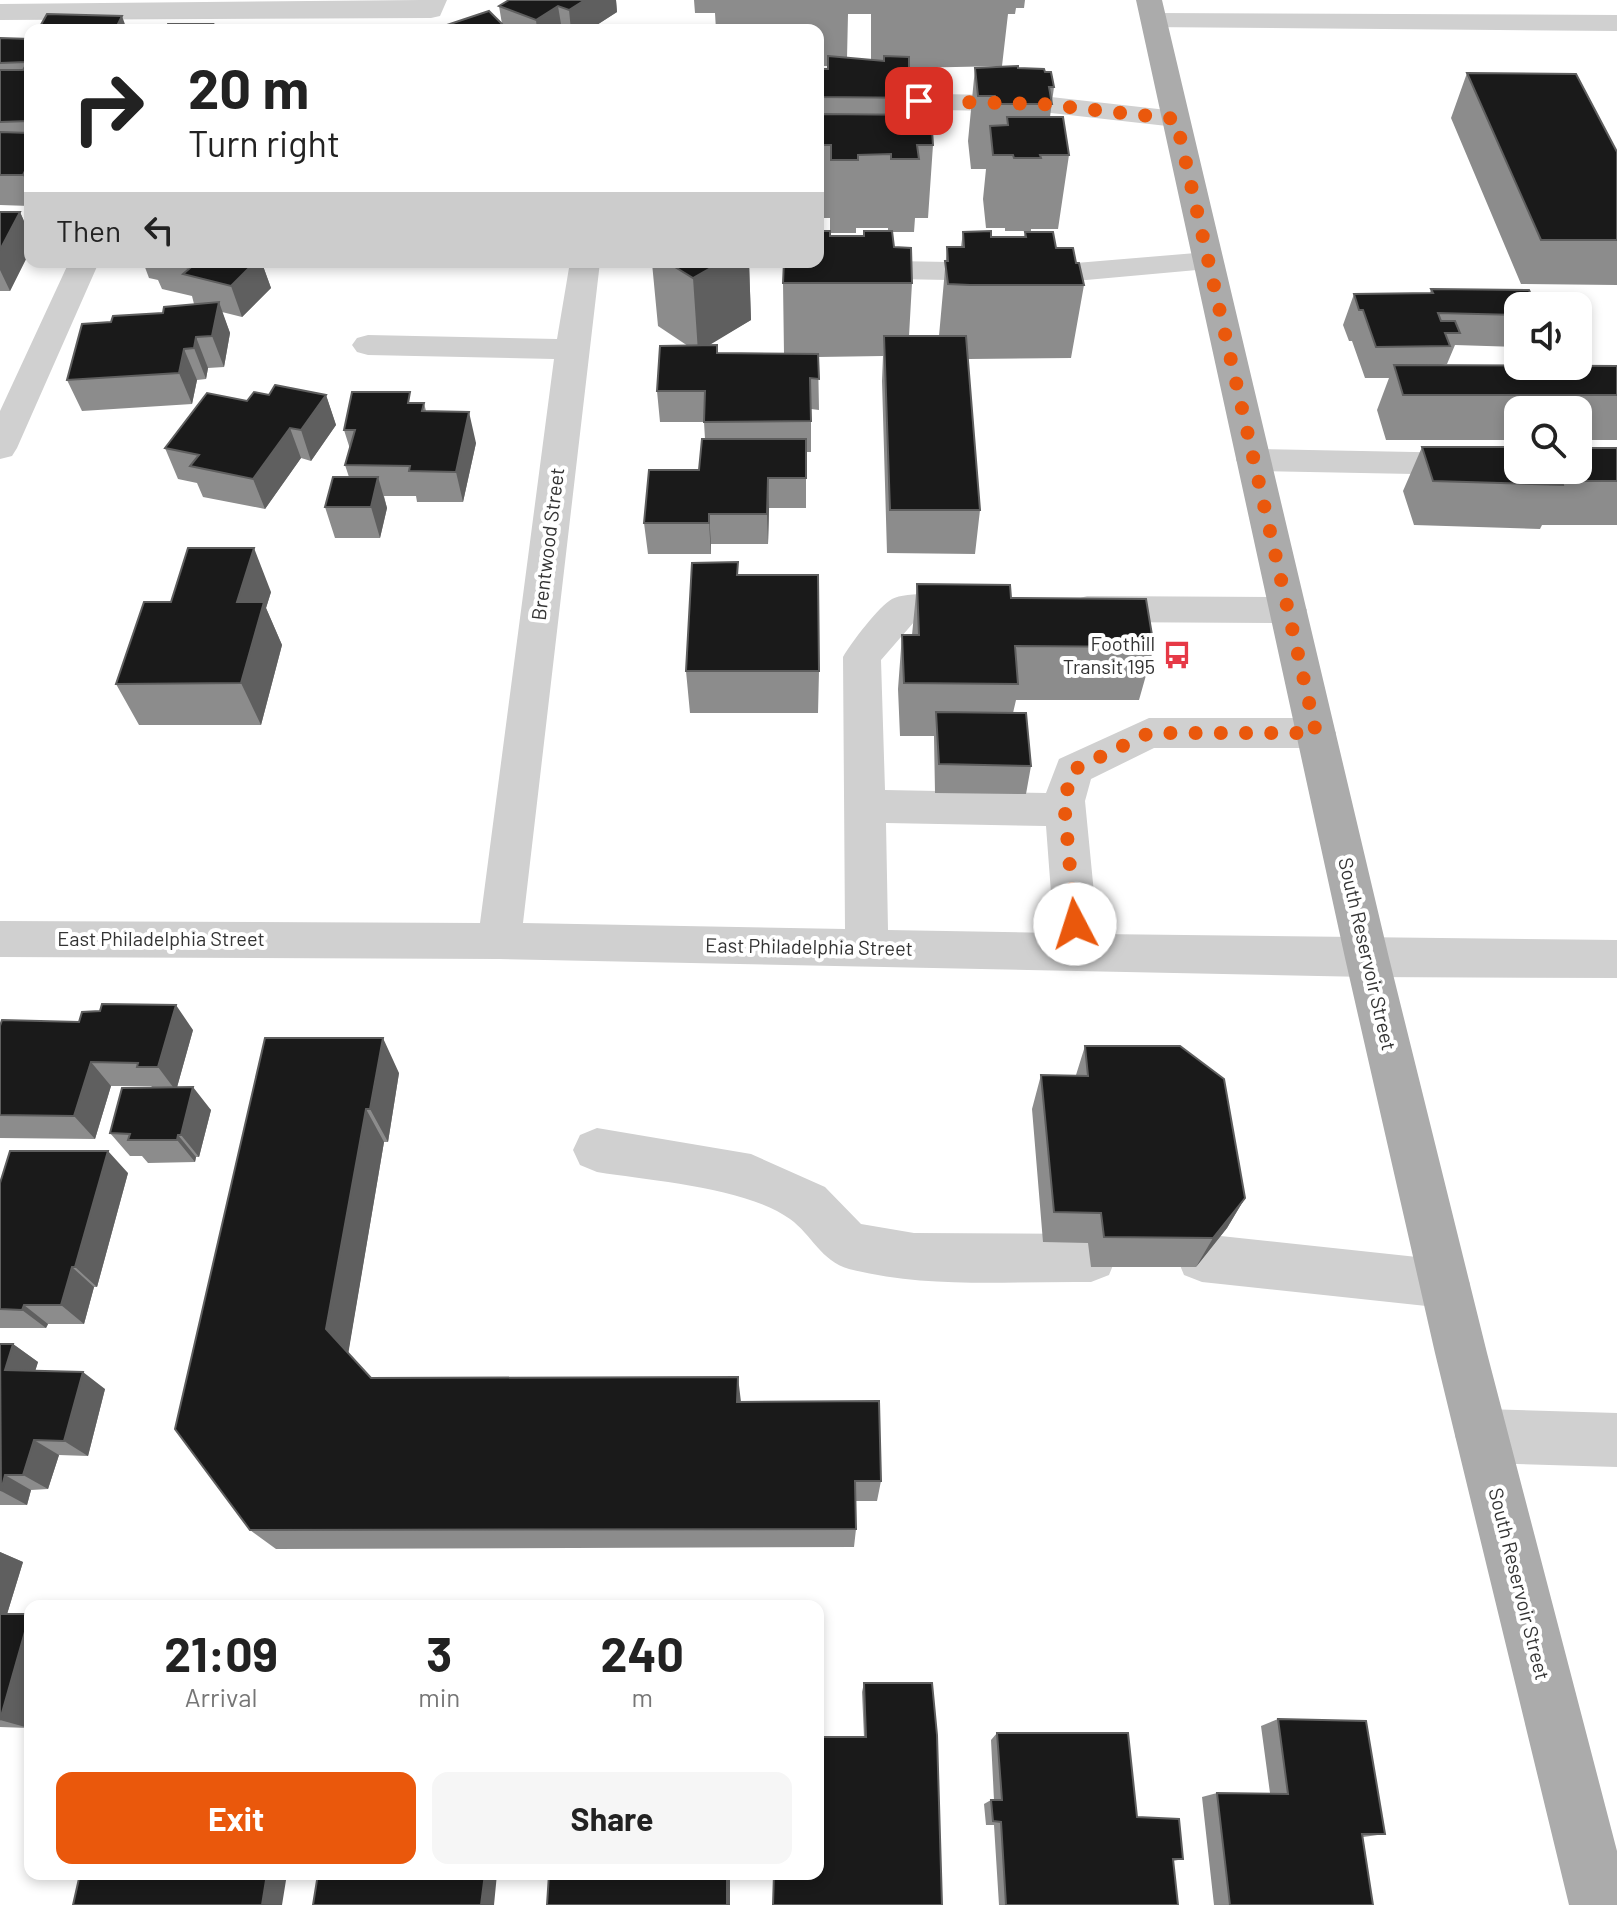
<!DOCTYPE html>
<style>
:root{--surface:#fff;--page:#f6f6f6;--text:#222;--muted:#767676;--accent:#ea580c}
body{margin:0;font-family:Barlow,sans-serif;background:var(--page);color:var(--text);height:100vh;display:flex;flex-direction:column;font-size:30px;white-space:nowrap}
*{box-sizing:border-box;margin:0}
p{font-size:26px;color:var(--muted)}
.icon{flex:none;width:44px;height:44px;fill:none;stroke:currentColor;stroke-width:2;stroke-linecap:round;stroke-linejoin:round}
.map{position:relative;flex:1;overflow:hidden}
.sheet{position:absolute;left:24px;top:1600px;width:800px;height:280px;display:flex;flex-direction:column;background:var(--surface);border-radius:16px;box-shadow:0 4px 12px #0003}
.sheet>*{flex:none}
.top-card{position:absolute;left:24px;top:24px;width:800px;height:244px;border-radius:16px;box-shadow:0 4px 12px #0003;background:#fff;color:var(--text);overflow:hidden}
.buttons{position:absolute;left:1504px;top:292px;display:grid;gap:16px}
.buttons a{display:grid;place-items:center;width:88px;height:88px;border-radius:16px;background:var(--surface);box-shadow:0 4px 12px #0003;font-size:40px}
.pin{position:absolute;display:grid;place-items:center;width:68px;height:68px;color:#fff;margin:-34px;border-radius:16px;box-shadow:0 4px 12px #0006}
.me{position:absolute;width:88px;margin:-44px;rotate:355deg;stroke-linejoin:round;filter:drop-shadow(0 0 6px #0008)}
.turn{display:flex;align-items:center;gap:28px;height:168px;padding:0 32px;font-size:36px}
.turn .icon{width:104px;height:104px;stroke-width:2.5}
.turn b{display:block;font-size:56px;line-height:68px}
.then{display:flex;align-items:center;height:76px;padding:0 32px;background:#0003;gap:16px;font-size:30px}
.eta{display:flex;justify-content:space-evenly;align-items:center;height:136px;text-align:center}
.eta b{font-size:48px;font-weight:700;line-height:56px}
.cta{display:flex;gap:16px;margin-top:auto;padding:16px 32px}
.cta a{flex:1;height:92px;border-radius:16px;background:var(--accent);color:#fff;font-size:32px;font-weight:700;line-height:92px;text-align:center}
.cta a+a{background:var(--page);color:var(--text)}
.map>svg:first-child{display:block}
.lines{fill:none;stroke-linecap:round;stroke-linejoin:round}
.minor{fill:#d0d0d0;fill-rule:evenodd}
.major{fill:#ababab;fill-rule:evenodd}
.wall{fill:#8c8c8c;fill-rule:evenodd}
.shaded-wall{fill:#5f5f5f}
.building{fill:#1a1a1a;stroke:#5f5f5f;stroke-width:2}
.route{stroke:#ea580c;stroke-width:14;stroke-dasharray:0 25.2}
.labels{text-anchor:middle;stroke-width:8;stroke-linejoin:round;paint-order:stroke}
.street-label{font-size:20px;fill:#333;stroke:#fff}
.poi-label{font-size:20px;fill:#333;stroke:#fff;text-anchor:end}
</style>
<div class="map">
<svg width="1617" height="1905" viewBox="0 0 1617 1905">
<rect width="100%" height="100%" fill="#fff"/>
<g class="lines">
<path class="minor" d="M421,0h26l-7,16 -9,2 -431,2v-16z
M1154,13l463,2v16l-472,-4 -4,-6 4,-6z
M888,93l154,3 134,15 10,2 4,6 -4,6 -10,2 -134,-15 -154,-3 -70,3v-16z
M1208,252l11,2 4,7 -4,7 -155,14 -170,-3 -91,-8 -11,-2 -4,-7h30v-8l76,7 170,3z
M69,262h30l-82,186 -5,8 -12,3v-48z
M570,262h30l-77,661 322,6 -2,-272c8,-14 36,-51 49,-58 17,-9 77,-5 95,1l6,9 -6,9 -13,4h-60l-33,38 4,130 161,3 13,-34 90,-41h167l14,4 6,11 -6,11 -14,4h-162l-63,31 -6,22 13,133 519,6v38l-250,-1 -868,-18 -499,-2v-36l480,2 74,-564 -186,-4 -11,-3 -5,-7 5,-7 11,-3 189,4zM886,823l160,3 8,107 -166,-3z
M1253,449l265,5v16h14l-14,6 -265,-5 -12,-3 -5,-8 5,-8z
M1087,596l201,1 13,4 6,9 -6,9 -13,4 -201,-1 -13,-4 -6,-9 6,-9z
M597,1128l154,26 74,33 36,37 53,9 177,1 18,7 7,17 -7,17 -18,7c-80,-1 -164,7 -242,-13 -28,-8 -37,-34 -59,-50 -45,-32 -138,-38 -193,-47l-17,-7 -7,-15 7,-15z
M1202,1234l243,26 18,7 7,17 -7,17 -18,7 -243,-26 -18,-7 -7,-17 7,-17z
M1482,1409l135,4v54l-135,-4 -19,-8 -8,-19 8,-19z"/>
<path class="major" d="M1136,0h26l227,958 98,395 130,498v54h-48l-134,-552 -90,-395z"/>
</g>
<path class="wall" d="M509,0h107l1,12 -28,18h-157l70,-6 -3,-18z
M694,0h331l-1,8h-8l-1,6h-7l-6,52 -93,2v1l16,11 6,18 -1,17 3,30 -5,73h-13l-1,14h-22l2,15 18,36 -3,53h30l8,-89h14l2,-15 28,5h33l1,-5 31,16 20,15 8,22 -13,73 -103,1 12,151 -5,44 -88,-1 -5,-172 1,-25 -65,1 1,53 -8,-1v43h-5v56h-37l-1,36h-57v10h-63l-4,-31 55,-53 6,-31 -1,-17h-44l-3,-31 31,-45 -30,-20 -6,-63h-24v-1h121l2,58 -43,25 9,8 67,1 -1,-71 47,-47h34l24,-5v-3h-32v5h-26v-15h-12v-149h10v-3h-10v-36h-102l-1,-17h-20zM848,14h23v46l-24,-2z
M0,38l30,1v167l-30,-1z
M975,68h43l27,4 9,15 -4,30 19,38 -11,74h-27v2h-26v-3h-19l-3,-29 3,-30h-15l-3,-28z
M1467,73l150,79v133l-96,-1 -70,-166z
M0,212h20l10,23v16l-20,40h-10z
M143,262h124l-4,4 8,22 -29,29 -20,-5 8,21 -6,34 -16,1 -2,11 -9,1 -5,24 -110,7 -15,-31 44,-58 52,-9 31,-9 -2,-8 -30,-7 -4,-9 -9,-2z
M1431,289l87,17v41l-63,-2 -8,19 -5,1 175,1v74h-39v-30h-60v30h-132l-9,-30 12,-32h-24l-13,-37h-3l-6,-16 11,-31 76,-1z
M269,395h57l10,30 -25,36 -10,-3 -36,51 -62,-12 -6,-14 -19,-4 -13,-31 82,-47z
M413,403h11l2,8 50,32 -13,59h-46l-1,-6h-32l3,12 -7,30h-45l-10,-31 24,-30 -4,-12 5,-16 -6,-19z
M1422,447l195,1v77h-75l-2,4 -126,-4 -11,-34z
M917,584l94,14 143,49 -15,53h-123l-3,13 18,53 -5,28 -91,-1 -1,-57h-34l-2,-47 4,-54h10z
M271,592l-5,16 16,37 -21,80h-122l-23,-41 55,-82z
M686,671h133l-1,42h-128z
M0,1026l193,4 -16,57 34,23 -12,47h-3l-1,5 -47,1 -6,-7h-12l-20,-23 42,-47h-41l-16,53 -95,-1z
M265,1038l134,35 -11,69h-4l-36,211 23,25 370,24 140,79 -4,20h-22l1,28 -2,18 -578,2 -26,-19z
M1085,1046l160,152 -18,30 -31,39h-105l-3,-24 -45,-1 -11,-133 9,-34h35z
M128,1173l-31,114h-3l-10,37h-36l-2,4h-46v-145z
M0,1344h13l25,18 -3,9 70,18 -17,67 -29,-1 -11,34 -17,1 -4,15h-27z
M0,1552l23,10 -16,52h23v109l-1,5 -29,-1z
M864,1683l78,222 -124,-31 46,-137 -2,-45z
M1278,1719l107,115 -22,3 10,68h-159l-12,-108 15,-4h53l-9,-67z
M997,1733l140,84 46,42 -10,2 5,44h-179l-5,-80h-8l-2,-21 7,-4h3l-3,-60z"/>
<path class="shaded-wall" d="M585,0h31l1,12 -28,18h-18l-2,-20z
M558,6l4,24h-25l-1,-10z
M122,16l5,14h-12z
M30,161v29l-7,-15z
M20,212l10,23v16l-20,40 -10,-21v-20z
M250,262h17l-4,4 8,22 -29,29 -11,-31z
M721,262h28l2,58 -53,32 -5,-74z
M219,302l11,31 -6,34 -12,-31z
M196,337l12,31 -2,11 -12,-31z
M184,349l13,31 -5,24 -13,-31z
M326,395l10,30 -25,36 -10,-31z
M469,412l7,31 -13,59 -7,-30z
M290,428l11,30 -36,51 -12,-30z
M378,477l9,31 -7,30 -9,-31z
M768,478l1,30 -1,36 -1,-30z
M709,514l2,30v10l-2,-31z
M254,548l17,44 -5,16 16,37 -21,80 -20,-42 -4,-81z
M176,1005l17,25 -17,61 -18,-24z
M383,1038l16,35 -11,69 -18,-33z
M91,1062l20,24 -16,53 -21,-23z
M193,1087l18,23 -12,47 -18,-22z
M366,1109l18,33 -36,213 -22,-26z
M178,1135l18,22 -1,5 -18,-22z
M108,1151l20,22 -31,114 -22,-20z
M1245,1198l-18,30 -31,39 17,-29z
M72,1267l22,20 -10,37 -23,-19z
M24,1305l24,19 -2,4 -24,-18z
M13,1344l25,18 -8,26 -25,-18z
M83,1372l22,17 -17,67 -24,-15z
M738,1377l3,25 -1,24 -3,-24z
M34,1440l25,15 -11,34 -25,-14z
M5,1475l26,15 -4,15 -26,-14z
M0,1552l23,10 -19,62 -4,-2z
M30,1616v107l-1,5 -29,-8z
M267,1874h20l-5,31h-20z
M485,1874h12l-3,31h-13z
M727,1874h3v31h-3z"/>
<path class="building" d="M509,0h76l-16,10 -11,-4 -22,14 -37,-14z
M489,11l19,19h-76z
M47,14l75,2 -7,14h-77z
M168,24h45l-3,6h-44z
M0,38l30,1v18l-3,5 -27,1z
M828,56l56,5v-5l25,1v12l16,1v10h5l1,18 -113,-1v-28h10z
M26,65h4v56l-30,1v-52h23z
M1018,66v2l26,1 1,3h6l3,15h-5l3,17h-55l-2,-8h-17l-3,-28z
M1467,73l109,1 41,78v88h-76z
M818,114l113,1 2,30h-16l2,14h-28v-5l-33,1v5h-27v-15h-13z
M1007,117h56l6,38h-29l1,3h-27l-1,-3h-20l-3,-29 18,-1z
M0,132l30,1v28l-7,14h-23z
M0,212h20l-20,38z
M818,231h12v5h34v-5h28l2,16 17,1 1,35h-129l1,-21h34z
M991,231v6h35l-1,-5h28l3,16h17l3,15h3l5,22h-114l-22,-1 -3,-23h3l-1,-14h17l-1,-15z
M167,262h88l-24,24 -48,-12 7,-6z
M667,262h54l-28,16z
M1431,289l98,1 7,16h-18v9l-80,-2 3,8h14l5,12h-15l5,13 -74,1 -13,-37h-4l-5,-16 79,-1z
M219,302l-7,34 -16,1 -2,11 -10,1 -5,24 -112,7 15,-56 29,-2 2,-6 50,-3 1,-6z
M884,336h82l14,174h-90z
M717,345v8l101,1 1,25 -9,-1 1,43 -107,1 1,-31h-48l3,-45z
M1394,365l223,1v29h-214z
M275,385l51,10 -25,35 -11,-2 -37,51 -63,-13 9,-11 -34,-7 42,-55 40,8 7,-9 15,3z
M352,392h58l-2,11h16l-2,8 47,1 -13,60 -47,-1 1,-5 -65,-1 10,-35h-11z
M702,439h104v39h-38l-1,36h-58v9h-65l5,-53h50z
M1422,447h96v23h60v-22h39v33h-55l1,4 -130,-4z
M333,477h45l-7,30h-46z
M188,548h66l-17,54h27l-23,81 -125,1 28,-82h27z
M738,562l-1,13h81l1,96h-133l6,-108z
M917,584l93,1 1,13 135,1 8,48 -139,-1 3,38 -114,-1 -2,-48h17z
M936,712l90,1 5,53 -92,-2z
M102,1004l74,1 -18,62h-21l1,-4 -47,-1 -17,54 -74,-1v-89l2,-6 77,2 3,-10 18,-1z
M265,1038h118l-13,71h-4l-40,220 45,49 367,-1 -1,25 142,-1 2,80h-26l1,48 -606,1 -75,-101z
M1085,1046h95l44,33 21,119 -32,40 -109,-1 -3,-24 -47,-1 -13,-137 47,1z
M193,1087l-12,48h-3l-1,5h-49l2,-6 -20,-1 12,-45z
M10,1151h98l-33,116h-3l-11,38h-37l-2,5 -22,-1v-126z
M0,1344h13l-8,26 78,2 -19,69 -30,-1 -11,35h-18l-4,16z
M0,1614h30l-30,106z
M864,1683h68l5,52 5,170h-169l1,-31h44v-137h48z
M1278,1719l88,2 19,113h-23l11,71h-143l-13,-112 71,1z
M997,1733h131l9,84 42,2 4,40h-10l5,46h-172l-5,-83 -8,-1 -2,-21h11z
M80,1874h187l-5,31h-189z
M318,1874h167l-4,31h-168z
M549,1874h178v31h-180z"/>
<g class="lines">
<path class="route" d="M919,101l123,3 134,15 140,614h-167l-76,37 -9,31 11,123"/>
</g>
<defs>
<symbol id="bus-bare" viewBox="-9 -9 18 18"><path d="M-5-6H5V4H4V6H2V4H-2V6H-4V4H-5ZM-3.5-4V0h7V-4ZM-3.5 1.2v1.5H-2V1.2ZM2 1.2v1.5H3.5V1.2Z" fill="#e63946" stroke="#fff" stroke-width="2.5" paint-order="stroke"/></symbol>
</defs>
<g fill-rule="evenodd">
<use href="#bus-bare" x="1157" y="635" width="40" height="40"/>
</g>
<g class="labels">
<g class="street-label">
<text transform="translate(548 544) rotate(-83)" y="7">Brentwood Street</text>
<text x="161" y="946">East Philadelphia Street</text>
<text transform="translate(809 947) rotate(1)" y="7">East Philadelphia Street</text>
<text transform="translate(1367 954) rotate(77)" y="7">South Reservoir Street</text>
<text transform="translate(1519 1584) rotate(76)" y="7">South Reservoir Street</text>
</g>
<g class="poi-label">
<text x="1155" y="651">Foothill<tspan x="1155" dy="23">Transit 195</tspan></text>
</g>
</g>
</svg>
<div class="buttons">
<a><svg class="icon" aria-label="sound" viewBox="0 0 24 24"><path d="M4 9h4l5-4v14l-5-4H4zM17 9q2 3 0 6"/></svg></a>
<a><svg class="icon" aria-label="search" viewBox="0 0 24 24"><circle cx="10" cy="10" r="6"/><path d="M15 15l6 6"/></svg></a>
</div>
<div class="pin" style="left:919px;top:101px;background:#d93025"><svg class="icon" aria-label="arrive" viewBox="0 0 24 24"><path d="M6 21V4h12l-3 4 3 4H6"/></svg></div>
<svg class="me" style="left:1075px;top:924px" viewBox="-20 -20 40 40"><circle r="19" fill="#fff"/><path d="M0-13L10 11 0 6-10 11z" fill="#ea580c"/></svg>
<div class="top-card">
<div class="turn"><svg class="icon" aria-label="right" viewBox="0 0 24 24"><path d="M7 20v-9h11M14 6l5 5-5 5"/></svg><div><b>20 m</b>Turn right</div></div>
<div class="then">Then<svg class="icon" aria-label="left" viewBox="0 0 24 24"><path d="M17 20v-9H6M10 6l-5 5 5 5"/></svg></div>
</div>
<section class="sheet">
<div class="eta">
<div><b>21:09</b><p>Arrival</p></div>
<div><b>3</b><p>min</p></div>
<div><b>240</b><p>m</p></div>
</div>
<div class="cta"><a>Exit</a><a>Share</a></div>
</section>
</div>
